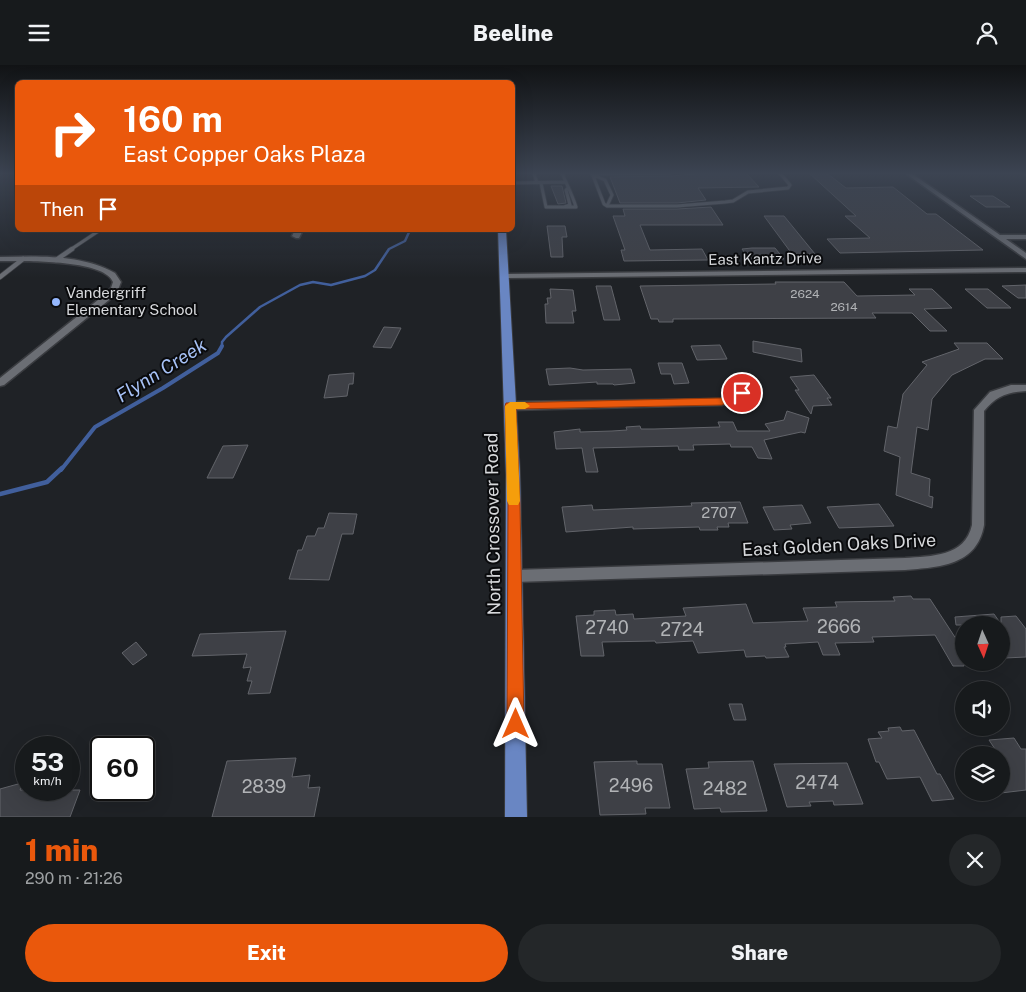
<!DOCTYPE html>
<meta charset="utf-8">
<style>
:root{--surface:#171a1c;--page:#242729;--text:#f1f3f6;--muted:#9ea1a3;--line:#36383b;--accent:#ea580c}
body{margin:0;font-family:"Public Sans",sans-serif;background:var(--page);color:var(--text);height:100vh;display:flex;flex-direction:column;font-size:19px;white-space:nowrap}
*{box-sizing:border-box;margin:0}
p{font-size:16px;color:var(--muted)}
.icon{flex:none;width:28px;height:28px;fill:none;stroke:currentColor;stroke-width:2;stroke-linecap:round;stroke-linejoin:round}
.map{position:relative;height:752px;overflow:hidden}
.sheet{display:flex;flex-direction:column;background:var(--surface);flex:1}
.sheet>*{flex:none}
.guide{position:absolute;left:15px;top:15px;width:500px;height:152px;border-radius:8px;box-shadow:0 5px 20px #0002,0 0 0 1px var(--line);background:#ea580c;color:#fff;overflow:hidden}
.needle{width:32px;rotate:177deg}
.buttons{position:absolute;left:955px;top:551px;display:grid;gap:10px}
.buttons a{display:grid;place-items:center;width:55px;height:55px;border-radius:50%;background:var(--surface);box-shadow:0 5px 20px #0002,0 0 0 1px var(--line);font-size:25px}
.speed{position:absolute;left:15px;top:671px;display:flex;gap:10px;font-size:25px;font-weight:700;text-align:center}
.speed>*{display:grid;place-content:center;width:65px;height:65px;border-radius:50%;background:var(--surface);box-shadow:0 5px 20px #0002,0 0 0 1px var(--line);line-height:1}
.speed small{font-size:12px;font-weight:400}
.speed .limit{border:2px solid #111;border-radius:8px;background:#fff;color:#111}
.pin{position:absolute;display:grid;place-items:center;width:42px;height:42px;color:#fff;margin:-21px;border:2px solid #fff;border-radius:50%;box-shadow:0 1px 5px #0007}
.me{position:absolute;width:55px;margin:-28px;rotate:0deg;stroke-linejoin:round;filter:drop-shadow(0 0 4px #0008)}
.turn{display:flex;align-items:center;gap:18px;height:105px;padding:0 25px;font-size:22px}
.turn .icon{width:65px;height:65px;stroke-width:2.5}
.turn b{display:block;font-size:35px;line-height:42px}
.then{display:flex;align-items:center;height:48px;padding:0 25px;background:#0003;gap:10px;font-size:19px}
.round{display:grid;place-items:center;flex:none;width:52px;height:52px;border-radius:26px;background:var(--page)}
.headline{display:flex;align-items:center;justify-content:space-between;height:85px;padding:0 25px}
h1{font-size:30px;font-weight:800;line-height:38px;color:var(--accent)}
.cta{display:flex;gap:10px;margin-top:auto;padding:10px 25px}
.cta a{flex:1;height:58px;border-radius:30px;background:var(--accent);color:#fff;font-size:20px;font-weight:800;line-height:58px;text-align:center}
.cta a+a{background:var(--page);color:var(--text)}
header{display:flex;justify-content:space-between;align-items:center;height:65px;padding:0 25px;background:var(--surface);font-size:22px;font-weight:800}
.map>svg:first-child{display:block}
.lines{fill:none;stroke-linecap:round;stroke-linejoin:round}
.stream-far2{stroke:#415f9c;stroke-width:2.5}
.stream-far1{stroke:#415f9c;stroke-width:4}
.stream{stroke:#415f9c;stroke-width:4.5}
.building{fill:#3e4046;stroke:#62646a}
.service-far1-casing{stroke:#3a3c40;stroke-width:4.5}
.service-casing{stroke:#3a3c40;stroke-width:6}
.minor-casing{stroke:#3a3c40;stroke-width:3}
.primary-casing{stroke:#3a3c40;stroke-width:2}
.service-far1{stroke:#6b6e74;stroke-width:3}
.service{stroke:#6b6e74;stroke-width:4.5}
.minor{fill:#6b6e74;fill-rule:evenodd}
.primary{fill:#6986c3;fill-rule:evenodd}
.route{fill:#ea580c;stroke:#983908}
.slow{fill:#f59e0b}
.poi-dot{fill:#94b7fd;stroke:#0a0b0d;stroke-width:2}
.labels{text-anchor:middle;stroke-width:4;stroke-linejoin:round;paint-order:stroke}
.far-number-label{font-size:12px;fill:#b1b3b6}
.far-street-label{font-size:15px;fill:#d7d9dc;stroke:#0a0b0d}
.far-poi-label{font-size:15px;fill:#d7d9dc;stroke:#0a0b0d;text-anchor:start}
.number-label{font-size:15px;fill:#b1b3b6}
.street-label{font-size:18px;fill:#d7d9dc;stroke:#0a0b0d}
.near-number-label{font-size:18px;fill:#b1b3b6}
.water-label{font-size:19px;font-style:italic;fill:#a7c2f7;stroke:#0a0b0d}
</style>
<header><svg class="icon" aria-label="menu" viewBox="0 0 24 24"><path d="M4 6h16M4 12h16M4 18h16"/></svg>Beeline<svg class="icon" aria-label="person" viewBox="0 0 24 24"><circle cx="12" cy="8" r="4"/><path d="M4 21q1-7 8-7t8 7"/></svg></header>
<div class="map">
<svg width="1026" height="752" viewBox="0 0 1026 752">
<rect width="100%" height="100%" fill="#1f2226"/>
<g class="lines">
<path class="stream-far2" d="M222,282v-5l4,-5 34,-30 40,-22 13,-3 18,3 34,-9 10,-6 14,-21 16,-8 5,-11"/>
<path class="stream-far1" d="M61,405l34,-43 68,-39 55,-35 4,-7"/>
<path class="stream" d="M0,429l47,-12 15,-14"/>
</g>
<path class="building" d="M706,108h40l13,14 -61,1 8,12 -29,3h-57l-10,-26 61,-1z
M809,108l19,1 18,14 47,-1 34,27h9l47,36 -143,3 -13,-14 43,-1 -25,-22h11z
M551,121h11l4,17 -8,1z
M970,131h23l17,11h-24z
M711,142l12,18h-83l10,25 52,-1 6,11 -84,1 -3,-11h4l-12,-34h12l-2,-7h54z
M764,151h20l31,38h-23z
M547,161h18l2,11h-5l1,20h-12z
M752,183h23l9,11h-35l-7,-10z
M775,217h69l13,14 58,-1 -6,-6h23l20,19 -28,1 23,22h-17l-18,-18h-40l4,5 -203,1v3h-14l-1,-3h-7l-11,-33 136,-2z
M1026,220v13h-8l-16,-12z
M596,221h15l9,34h-16z
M550,224l23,1 3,21h-4l2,12h-28l-1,-19h3l-1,-6h4z
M965,224h23l23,19h-24z
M384,262l17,1 -10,20 -18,-1z
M753,276l48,8 1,13 -49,-10z
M954,278h33l16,16h-18l-33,16 -20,24 -4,31 -11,-3 -6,46 19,6 -1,17 4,1 -1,11 -36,-13 4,-38 -16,-6 4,-25 9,2 6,-34 24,-29 -5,-3 37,-13z
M720,280l7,14 -30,1 -6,-14z
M658,298h24l7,20 -15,1 -3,-10h-10z
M570,303l13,2 48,-1 4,14 -21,2 -1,-1h-16v-2l-48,3 -3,-16z
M354,308l-1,11h-4l-2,12 -23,2 5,-23z
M814,310l17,23h-4l5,7 -19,1 -2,8 -16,-24h4l-9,-13z
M787,346l22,7 -4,15 -4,-1 -37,8 8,19 -14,-1 -6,-11h-21l-1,-3 -37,1 1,5h-15l-1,-4 -85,2 5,24h-12l-4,-24 -26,1 -2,-17 26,-3v3l32,-1 15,-1 -1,-3 14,-1 1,3h13l66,-2 -2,-5h15l4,9h33l-5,-7 19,-4z
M248,380l-15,33h-26l16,-32z
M740,437l8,21h-20l1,4h-12l1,3h-18l-1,-3 -66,2v-2l-67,5 -4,-25 30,-2 1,5 99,-4 -1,-3z
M879,439l15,22 -55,2 -12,-21z
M802,440l9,18 -21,2 2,4 -18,1 -11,-23z
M329,448l28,1 -4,20h-11l-13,46 -40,-1 9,-29h4l5,-14h8l3,-8h6z
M911,531l2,3h17l34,52v15h-11l-18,-31 -63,2 2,5 -39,1 5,12h-17l-5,-13 -33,2 1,3h-2l5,10 -23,1 -1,-2 -19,1 -2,-7 -46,3 -5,-12 -37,2 -1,-2 -53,1 2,14h-23l-5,-40 18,-1v-4l21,-1 1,5 17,-1 1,5 52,-3 -3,-8 63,-4 7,19 55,-2 -5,-13 34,-1 -2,-5 60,-1 -2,-4z
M994,549l7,10v-7l15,-1 10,13v28l-21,1 -4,-5v-28h-45l-1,-8z
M286,566l-16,62 -22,1 4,-13h-5l4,-14 -8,1 4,-14 -55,2 8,-22z
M136,577l11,13 -14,10 -11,-12z
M729,639h13l4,16h-12z
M900,662l2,4 12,-1 23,44h3l14,25 -22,2 -12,-24 -33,2 -8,-17h-3l-8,-23 14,-1 -4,-6 11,-1 -1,-3z
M1014,673l7,11h5v41l-25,3v-38h-2l-10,-15z
M296,693l-4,19 18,-2 -2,13 12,-1 -6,30h-102l15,-56z
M637,696v3h25l8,44h-25l1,6 -46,1 -6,-53z
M753,696l14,50 -46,1 -1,-4 -26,1 -8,-40 23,-1 -1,-6z
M847,698l16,41 -29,1 -1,-4 -24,1 2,4 -24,1 -13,-43z
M18,719l4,1 -2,5h60l-10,27h-70v-28z"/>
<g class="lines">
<defs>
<path id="service-far1" d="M534,108l3,10
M592,108l12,31 3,2h70l48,-4 8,-1 15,-9 40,-4 2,-3 -10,-12
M592,109l79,-1
M594,110l11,5 7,15 -5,11
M512,118l54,-1
M541,118l5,24h30c-4,-13 -9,-22 -14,-34
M564,142l6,-2 -4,-15 2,-2
M70,185l30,-20"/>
<path id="service" d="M56,195l16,-11
M0,212l23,-18"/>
<path id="minor" d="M905,108h6l89,62h26v4h-20l20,14v6z
M1022,108h4v2l-3,-1z
M295,165h8l-4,8h-3l-4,-2z
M0,192c38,-1 81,-3 115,16l6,9 -3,8 -9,10 -105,85 -4,1v-8l103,-82 8,-8 2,-6c-9,-23 -91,-21 -113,-21z
M1026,203v4l-521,6 -4,-2 4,-2z
M1011,320h15v6c-18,1 -30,5 -42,20v114c-7,41 -45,42 -79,45l-391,12 -5,-2 -2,-4 2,-4 5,-2 391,-12c26,-2 60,-1 67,-33l2,-115 16,-18z
M742,325l5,3 -1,2 -24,10 -212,5 -5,-4 5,-4 211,-3z"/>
<path id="primary" d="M498,165h8l14,244 7,343h-22l1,-343z"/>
</defs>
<use href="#service-far1" class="service-far1-casing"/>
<use href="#service" class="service-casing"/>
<use href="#minor" class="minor-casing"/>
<use href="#primary" class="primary-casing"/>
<use href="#service-far1" class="service-far1"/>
<use href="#service" class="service"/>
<use href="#minor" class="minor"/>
<use href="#primary" class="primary"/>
</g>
<linearGradient id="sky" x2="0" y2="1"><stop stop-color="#111315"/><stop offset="0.51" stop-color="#3c4452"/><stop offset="1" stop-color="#3c4452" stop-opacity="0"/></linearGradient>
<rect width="1026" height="213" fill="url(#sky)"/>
<path class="route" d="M742,325h4l1,3 -1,2 -24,10 -206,4 4,96 4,219 -2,6 -6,3 -7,-3 -2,-6 1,-219 -3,-99 1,-3 215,-5z"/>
<path class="slow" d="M510,337h15l5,4 -5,3h-9l4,92 -2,4h-9l-2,-4 -2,-95z"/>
<circle class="poi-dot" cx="56" cy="237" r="5"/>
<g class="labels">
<g class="far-number-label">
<text x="805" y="233">2624</text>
<text x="844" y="246">2614</text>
</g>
<g class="far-street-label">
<text transform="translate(765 194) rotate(-1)" y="5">East Kantz Drive</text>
</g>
<g class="far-poi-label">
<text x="66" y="233">Vandergriff<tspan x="66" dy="17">Elementary School</tspan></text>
</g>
<g class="number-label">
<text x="719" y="453">2707</text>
</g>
<g class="street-label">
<text transform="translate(493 459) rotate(-91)" y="6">North Crossover Road</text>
<text transform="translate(839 480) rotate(-3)" y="6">East Golden Oaks Drive</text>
</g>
<g class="near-number-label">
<text x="839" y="568">2666</text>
<text x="607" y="569">2740</text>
<text x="682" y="571">2724</text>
<text x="817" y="724">2474</text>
<text x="631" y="727">2496</text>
<text x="264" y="728">2839</text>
<text x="725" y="730">2482</text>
</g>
<g class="water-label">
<text transform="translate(161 305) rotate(-32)" y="7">Flynn Creek</text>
</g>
</g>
</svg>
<div class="buttons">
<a><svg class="needle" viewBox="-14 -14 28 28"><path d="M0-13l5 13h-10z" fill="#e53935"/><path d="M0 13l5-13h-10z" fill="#9ea1a3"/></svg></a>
<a><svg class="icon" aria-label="sound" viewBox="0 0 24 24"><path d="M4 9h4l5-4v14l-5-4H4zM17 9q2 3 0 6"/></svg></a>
<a><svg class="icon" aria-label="layers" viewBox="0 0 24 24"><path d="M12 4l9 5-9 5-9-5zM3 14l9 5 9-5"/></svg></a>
</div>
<div class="speed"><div>53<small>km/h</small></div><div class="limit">60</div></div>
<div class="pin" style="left:742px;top:328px;background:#d93025"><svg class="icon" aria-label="arrive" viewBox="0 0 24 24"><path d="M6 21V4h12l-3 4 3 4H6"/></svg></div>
<svg class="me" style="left:516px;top:659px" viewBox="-20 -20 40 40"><path d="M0-17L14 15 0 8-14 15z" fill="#ea580c" stroke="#fff" stroke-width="4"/></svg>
<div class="guide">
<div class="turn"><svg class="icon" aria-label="right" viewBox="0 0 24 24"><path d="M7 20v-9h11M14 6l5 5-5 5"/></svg><div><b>160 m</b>East Copper Oaks Plaza</div></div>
<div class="then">Then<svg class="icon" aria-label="arrive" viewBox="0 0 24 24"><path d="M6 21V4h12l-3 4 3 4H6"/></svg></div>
</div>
</div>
<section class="sheet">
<div class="headline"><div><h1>1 min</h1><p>290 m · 21:26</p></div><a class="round"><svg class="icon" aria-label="close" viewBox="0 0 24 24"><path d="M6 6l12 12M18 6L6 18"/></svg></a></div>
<div class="cta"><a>Exit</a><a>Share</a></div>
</section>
